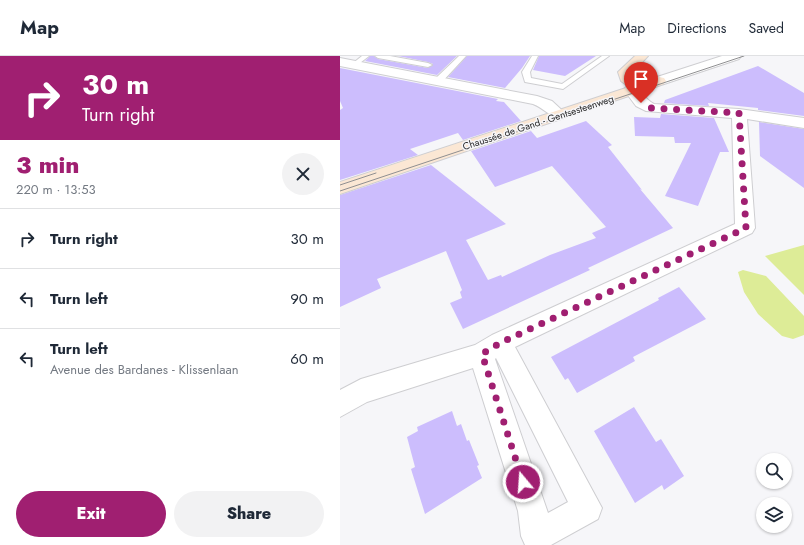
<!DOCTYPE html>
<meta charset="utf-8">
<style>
:root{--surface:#fff;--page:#f2f2f3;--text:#1f2937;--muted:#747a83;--line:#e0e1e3;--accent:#a01f71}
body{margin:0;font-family:Jost,sans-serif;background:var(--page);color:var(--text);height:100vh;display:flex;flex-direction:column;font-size:15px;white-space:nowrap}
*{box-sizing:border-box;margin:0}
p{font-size:13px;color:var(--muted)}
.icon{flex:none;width:22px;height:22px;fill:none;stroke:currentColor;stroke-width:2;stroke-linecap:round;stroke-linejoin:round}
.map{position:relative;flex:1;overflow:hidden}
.side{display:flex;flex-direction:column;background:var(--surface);width:340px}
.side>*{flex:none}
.hud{background:#a01f71;color:#fff;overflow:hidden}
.controls{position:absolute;left:416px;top:397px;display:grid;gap:8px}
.controls a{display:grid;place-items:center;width:36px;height:36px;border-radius:50%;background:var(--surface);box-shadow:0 1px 3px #0004;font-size:20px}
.pin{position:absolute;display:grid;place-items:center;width:34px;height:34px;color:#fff;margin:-41px -17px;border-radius:50% 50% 50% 0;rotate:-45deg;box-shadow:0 0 4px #0007}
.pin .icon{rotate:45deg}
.me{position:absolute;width:44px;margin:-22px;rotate:342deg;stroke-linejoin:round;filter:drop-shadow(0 0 3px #0008)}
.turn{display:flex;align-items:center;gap:14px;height:84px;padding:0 16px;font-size:18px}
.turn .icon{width:52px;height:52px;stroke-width:2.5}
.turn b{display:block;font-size:28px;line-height:34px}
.round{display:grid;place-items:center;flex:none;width:42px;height:42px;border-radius:21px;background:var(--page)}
.overview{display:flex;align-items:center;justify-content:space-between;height:68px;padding:0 16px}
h1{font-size:24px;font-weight:800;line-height:30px;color:var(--accent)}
.cta{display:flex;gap:8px;margin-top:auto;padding:8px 16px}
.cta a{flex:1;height:46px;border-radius:24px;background:var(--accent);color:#fff;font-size:16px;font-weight:800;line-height:46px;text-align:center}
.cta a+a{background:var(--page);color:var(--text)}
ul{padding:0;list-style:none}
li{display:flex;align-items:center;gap:12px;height:60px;padding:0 16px;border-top:1px solid var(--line)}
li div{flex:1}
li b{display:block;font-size:15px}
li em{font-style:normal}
header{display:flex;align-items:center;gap:24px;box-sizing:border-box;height:56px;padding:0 20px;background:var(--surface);border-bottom:1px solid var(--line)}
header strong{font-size:19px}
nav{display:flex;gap:22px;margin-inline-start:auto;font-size:14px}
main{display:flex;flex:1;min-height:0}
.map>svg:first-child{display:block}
.green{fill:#ddec97}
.building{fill:#ccbdfd}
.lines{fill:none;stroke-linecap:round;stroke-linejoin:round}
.service-casing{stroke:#ceced1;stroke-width:2}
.minor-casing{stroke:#ceced1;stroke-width:2}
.tertiary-casing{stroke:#ceced1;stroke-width:2}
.secondary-casing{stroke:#ceced1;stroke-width:2}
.service{fill:#fff;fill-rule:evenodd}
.minor{fill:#fff;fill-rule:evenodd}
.tertiary{fill:#fff;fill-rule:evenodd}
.secondary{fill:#fbe7d4;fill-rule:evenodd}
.tram{stroke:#8f8f91;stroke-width:1}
.route{stroke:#a01f71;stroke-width:7;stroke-dasharray:0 12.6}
.labels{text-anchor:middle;stroke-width:3;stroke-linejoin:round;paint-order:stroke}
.far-street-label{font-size:10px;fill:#282829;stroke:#f6f6f9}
</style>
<header>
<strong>Map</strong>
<nav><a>Map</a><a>Directions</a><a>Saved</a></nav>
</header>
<main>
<section class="side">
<div class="hud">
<div class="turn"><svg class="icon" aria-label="right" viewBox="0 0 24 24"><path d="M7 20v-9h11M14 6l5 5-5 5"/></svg><div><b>30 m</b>Turn right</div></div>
</div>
<div class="overview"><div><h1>3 min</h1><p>220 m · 13:53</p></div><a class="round"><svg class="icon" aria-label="close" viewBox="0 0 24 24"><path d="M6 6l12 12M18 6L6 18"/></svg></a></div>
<ul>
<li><svg class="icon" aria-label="right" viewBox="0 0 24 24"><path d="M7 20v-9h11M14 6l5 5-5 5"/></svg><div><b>Turn right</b></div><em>30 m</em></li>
<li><svg class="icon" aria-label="left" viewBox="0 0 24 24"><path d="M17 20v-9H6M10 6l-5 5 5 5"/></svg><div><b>Turn left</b></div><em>90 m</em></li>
<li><svg class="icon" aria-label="left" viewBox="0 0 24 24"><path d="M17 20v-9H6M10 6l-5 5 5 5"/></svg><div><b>Turn left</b><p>Avenue des Bardanes - Klissenlaan</p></div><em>60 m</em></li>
</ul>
<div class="cta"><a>Exit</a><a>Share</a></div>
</section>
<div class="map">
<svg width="464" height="489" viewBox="0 0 464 489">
<rect width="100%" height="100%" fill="#f6f6f9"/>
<path class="green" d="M464,189v50l-39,-39z
M403,214l23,6 38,40v19l-11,4 -11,-3 -24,-22 -14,-22 -6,-20z"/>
<path class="building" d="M30,0h4l4,3 50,9 5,-4 -5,-2 -30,-6h59l-20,19 -72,-14z
M127,0h63l-8,12 -17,20 -57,-11z
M199,0h57l-31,20 -32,-6z
M418,10l46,27v23l-46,-6v-2l-50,-5 1,3 -45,-3 1,-3z
M0,12l158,31 -2,2 8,1 17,19 -58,19 -5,-7 -48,16 8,6 -78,25v-70l3,-2 -3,-7z
M321,58l53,4 15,34h-9l-22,54 -33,-10 26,-53h-16l-1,-6 -39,-1 -1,-19 26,1z
M246,65l26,24 -4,2 34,43 -2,-1 33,39 -85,40 2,2 -127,59 -13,-26 12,-5 -2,-6 2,-2 -16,-39 -69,28 4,9 -41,19v-112l91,-30 75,59 -40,16 22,40 13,-5 1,2 48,-22 46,-17 -4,-5 14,-6 -54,-61 -57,21 -24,-36 60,-20 6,7z
M419,66l45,7v59l-44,-32z
M339,231l27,32 -73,38 2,4 -58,32 -9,-15 -3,2 -14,-23 108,-57 -1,-2z
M294,351l22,35 5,-3 23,37 -20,14 -2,-5 -27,18 -41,-72z
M112,355l5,15 4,-2 6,17 2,-1 10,25 -2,1 5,12 -57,36 -14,-45 4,-2 -8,-30 11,-6 -1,-4z"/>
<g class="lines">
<defs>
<path id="service" d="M22,0h7l-13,10h-4v-2z
M35,0h15l38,7 4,2 -4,2 -50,-9z
M119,0h7l-25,27h-6v-4z
M192,0h6l-8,16 1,6 31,6 40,-28h7l-46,33 -38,-7 -3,-10z"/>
<path id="minor" d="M0,2l197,38 15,5 14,13 -2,3c-12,3 -20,-9 -31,-13l-193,-38z
M291,30c9,2 13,13 23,18l85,5 65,9v10l-57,-9 8,109 -3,5 -237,114 87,161 -4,11 -47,26h-26l-4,-9 -3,-25 -45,-143 -106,34 -27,15v-27l21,-11 114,-34 17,-10 243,-111 -3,-106 -86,-7 -10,-5 -12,-16 2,-3zM156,302l72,144 -20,11 -53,-154z"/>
<path id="tertiary" d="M382,0h19l-2,3 -75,25h-10l-2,-3 2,-3z"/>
<path id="secondary" d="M295,0h13l-16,17v3l9,7 18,-6 5,1 2,3 -2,3 -324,110v-12l289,-95 -8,-6 -3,-9z"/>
</defs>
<use href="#service" class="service-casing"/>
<use href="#minor" class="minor-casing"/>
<use href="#tertiary" class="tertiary-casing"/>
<use href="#secondary" class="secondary-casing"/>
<use href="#service" class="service"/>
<use href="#minor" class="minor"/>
<use href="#tertiary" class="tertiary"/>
<use href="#secondary" class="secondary"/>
<path class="tram" d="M0,129l36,-12
M0,135l404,-135"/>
</g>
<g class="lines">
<path class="route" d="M183,426l-41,-128 18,-11 246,-115 -7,-115 -88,-5 -10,-5"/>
</g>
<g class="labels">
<g class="far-street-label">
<text transform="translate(198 66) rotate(-18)" y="4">Chaussée de Gand - Gentsesteenweg</text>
</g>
</g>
</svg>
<div class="controls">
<a><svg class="icon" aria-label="search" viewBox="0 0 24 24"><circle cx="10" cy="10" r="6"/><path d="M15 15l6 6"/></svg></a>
<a><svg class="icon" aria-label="layers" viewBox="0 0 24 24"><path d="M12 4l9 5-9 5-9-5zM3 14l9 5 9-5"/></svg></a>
</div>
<div class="pin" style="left:301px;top:47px;background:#d93025"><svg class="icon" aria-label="arrive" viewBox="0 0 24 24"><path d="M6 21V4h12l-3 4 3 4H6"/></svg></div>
<svg class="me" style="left:183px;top:426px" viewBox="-20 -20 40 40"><circle r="17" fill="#a01f71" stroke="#fff" stroke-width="3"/><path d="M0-11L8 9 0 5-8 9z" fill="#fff"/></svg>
</div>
</main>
